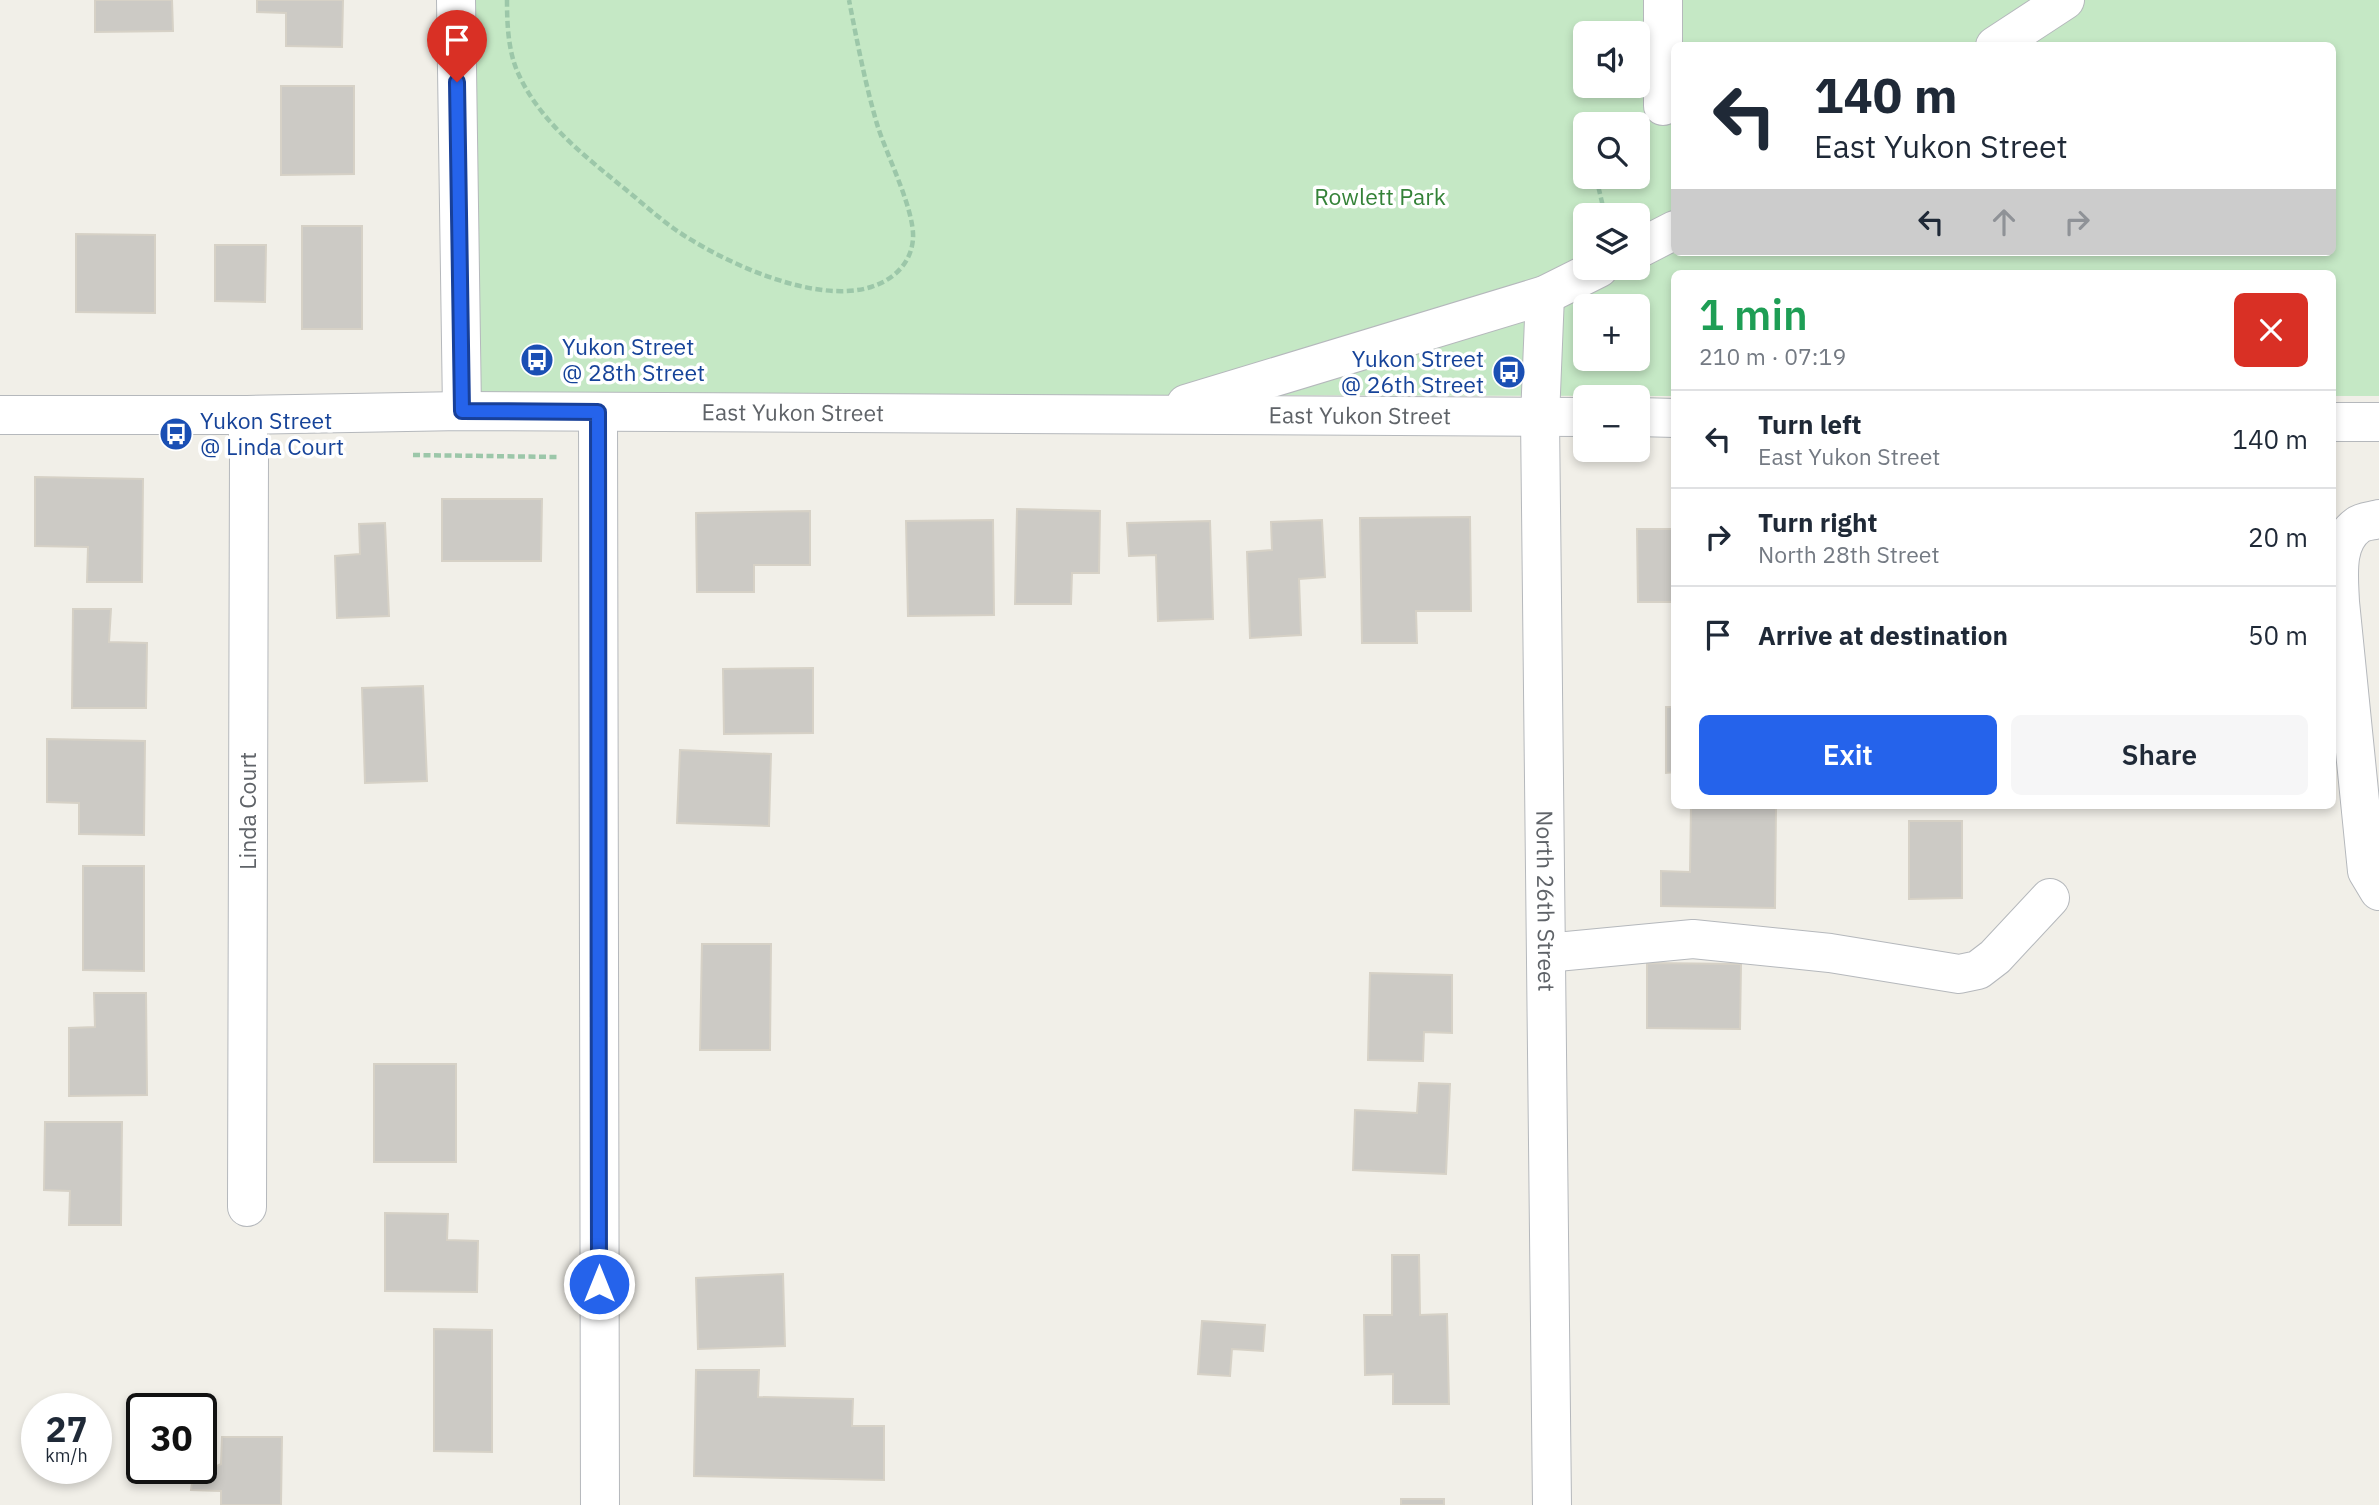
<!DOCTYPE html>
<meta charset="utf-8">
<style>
:root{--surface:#fff;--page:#f6f6f7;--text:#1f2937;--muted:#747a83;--line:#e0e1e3;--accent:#2563eb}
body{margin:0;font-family:"IBM Plex Sans",sans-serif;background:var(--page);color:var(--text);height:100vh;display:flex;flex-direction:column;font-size:26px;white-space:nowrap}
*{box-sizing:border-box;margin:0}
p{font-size:23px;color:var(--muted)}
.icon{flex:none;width:38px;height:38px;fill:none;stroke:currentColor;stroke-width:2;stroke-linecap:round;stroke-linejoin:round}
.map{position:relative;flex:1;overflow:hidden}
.sheet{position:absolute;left:1671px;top:270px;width:665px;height:539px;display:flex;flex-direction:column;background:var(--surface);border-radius:10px;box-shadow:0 4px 10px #0003}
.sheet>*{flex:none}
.hud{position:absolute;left:1671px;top:42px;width:665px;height:214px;border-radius:10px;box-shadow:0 4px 10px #0003;background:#fff;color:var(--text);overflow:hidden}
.tools{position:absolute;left:1573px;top:21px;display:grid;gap:14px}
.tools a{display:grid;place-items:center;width:77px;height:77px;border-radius:10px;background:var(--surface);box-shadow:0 4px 10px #0003;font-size:35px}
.speed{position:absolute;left:21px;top:1393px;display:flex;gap:14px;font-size:35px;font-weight:700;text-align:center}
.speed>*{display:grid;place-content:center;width:91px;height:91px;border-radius:50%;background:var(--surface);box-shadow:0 4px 10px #0003;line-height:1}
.speed small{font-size:18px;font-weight:400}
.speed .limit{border:4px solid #111;border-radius:10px;background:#fff;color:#111}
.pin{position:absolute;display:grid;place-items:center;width:60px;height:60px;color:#fff;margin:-72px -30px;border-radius:50% 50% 50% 0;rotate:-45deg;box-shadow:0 0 7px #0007}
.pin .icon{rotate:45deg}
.me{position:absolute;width:77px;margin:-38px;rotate:0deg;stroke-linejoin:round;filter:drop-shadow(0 0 5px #0008)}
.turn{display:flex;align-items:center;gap:24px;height:147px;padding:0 28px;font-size:32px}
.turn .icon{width:91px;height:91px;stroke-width:2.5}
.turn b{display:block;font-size:49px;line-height:60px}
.lanes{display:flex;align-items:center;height:66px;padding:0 28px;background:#0003;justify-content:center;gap:35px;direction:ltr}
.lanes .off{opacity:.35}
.round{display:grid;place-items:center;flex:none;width:74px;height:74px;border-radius:10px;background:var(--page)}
.summary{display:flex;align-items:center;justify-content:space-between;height:119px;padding:0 28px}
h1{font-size:42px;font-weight:600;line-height:52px;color:#1e9e55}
.cta{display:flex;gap:14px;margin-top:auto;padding:14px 28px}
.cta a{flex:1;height:80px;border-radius:10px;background:var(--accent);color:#fff;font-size:28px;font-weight:600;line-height:80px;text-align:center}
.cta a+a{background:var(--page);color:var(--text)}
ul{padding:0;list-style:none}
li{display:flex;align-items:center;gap:21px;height:98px;padding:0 28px;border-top:2px solid var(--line)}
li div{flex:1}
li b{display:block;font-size:26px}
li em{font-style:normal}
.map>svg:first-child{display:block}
.green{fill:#c5e8c5;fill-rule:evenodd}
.building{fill:#cccac5;stroke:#d6d1c6;stroke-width:2}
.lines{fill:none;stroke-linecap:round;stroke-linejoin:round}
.minor-casing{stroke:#b5b8bc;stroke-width:40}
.path{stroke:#9cc7a9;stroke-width:4.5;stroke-dasharray:7 3.5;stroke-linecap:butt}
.minor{stroke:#fff;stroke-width:38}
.route-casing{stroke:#184099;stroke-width:18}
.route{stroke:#2563eb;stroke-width:12}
.labels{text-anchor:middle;stroke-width:7;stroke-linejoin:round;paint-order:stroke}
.park-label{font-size:23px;fill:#348238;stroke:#fff}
.transit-label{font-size:23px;fill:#164399;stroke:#fff;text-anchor:start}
.street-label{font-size:23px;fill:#5f6368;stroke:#fff}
</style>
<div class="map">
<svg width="2379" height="1505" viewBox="0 0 2379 1505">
<rect width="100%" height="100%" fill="#f1efe8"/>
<path class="green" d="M475,0h1904v396h-46v-123h-658v123l-1199,-2zM1586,33h52v53h-52zM1675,46h658v206h-658zM1586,124h52v53h-52zM1586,215h52v53h-52zM1586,306h52v53h-52z"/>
<path class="building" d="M95,0h77l1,31 -78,1z
M257,0h86l-1,47 -56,-1v-33l-29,-1z
M281,86h73v88l-73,1z
M302,226h60v103h-60z
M76,234l79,1v78l-79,-1z
M215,245h51l-1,57 -50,-1z
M35,477l108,2 -1,103h-55l1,-35 -53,-1z
M442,499h100l-1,62h-99z
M1017,509l83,2 -1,62h-27l-1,31h-56z
M810,511v54h-56v27h-57l-1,-79z
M1470,517l1,94h-55l1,32h-55l-2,-125z
M993,520l1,95 -86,1 -2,-95z
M1322,520l3,57 -26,2 2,56 -51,3 -3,-86 25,-2 -1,-28z
M1210,521l3,98 -55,2 -2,-66 -27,1 -2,-33z
M385,523l4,93 -52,2 -2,-62 25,-2 -1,-30z
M1637,529h38v73h-37z
M73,609h38l-2,33 38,1 -1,65h-74z
M813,668v65l-89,1 -1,-65z
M423,686l4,95 -62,2 -3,-95z
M1666,707h9v65l-9,1z
M47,739l98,2 -1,94 -65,-1v-31l-32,-1z
M680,750l91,4 -2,72 -92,-3z
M1691,805h85l-1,103 -114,-2v-35l29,1z
M1909,821h53v77l-53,1z
M83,866h61v105l-61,-1z
M702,944h69l-1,106h-70z
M1647,963l94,1 -1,65 -93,-1z
M1370,973l82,2v58l-28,-1 -1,29 -55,-1z
M94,993h52l1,102 -78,1v-68l26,-1z
M374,1064h82v98h-82z
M1419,1083l31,1 -4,90 -93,-4 2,-60 62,3z
M45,1122h77l-1,103h-52l1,-34 -26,-1z
M385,1213l63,1 -1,26 31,1 -1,51 -92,-1z
M1392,1255h27l1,60 27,-1 2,90h-56v-30l-28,1 -1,-60h28z
M783,1274l2,72 -87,3 -2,-71z
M1202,1321l63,4 -2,26 -31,-2 -2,27 -32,-2z
M434,1329l58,1v122l-58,-1z
M696,1370h63l-1,27 95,2 -1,27h32v54l-190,-4z
M222,1437h60l-1,68h-60v-14l-30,-1 3,-22 21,-1 6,-3z
M1401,1499h43v6h-43z"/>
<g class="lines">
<defs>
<g id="minor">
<path d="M456,0l6,411"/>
<path d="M1995,46l70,-46"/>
<path d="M1663,106v-106"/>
<path d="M1638,249l37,-19"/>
<path id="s1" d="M1545,295l-5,122 12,1088"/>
<path d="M1186,404l359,-109 54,-27"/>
<path d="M598,412l2,1093"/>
<path id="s2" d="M0,415h247l215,-4 1124,6"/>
<path d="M247,415l2,39 -2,753"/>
<path d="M1638,417l37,1"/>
<path d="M2333,422h46"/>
<path d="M2379,519c-6,2 -16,2 -21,6 -24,17 -19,52 -18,77l27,269 12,20"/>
<path d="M1546,953l147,-14 137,14 129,21 19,-4 17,-13 55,-59"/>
</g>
</defs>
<use href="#minor" class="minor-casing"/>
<path class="path" d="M507,0c0,23 1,51 11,73 21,47 63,80 102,112 18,14 35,30 53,43 47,33 141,77 198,59 22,-7 40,-23 42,-48 2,-29 -27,-85 -36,-115 -12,-41 -20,-83 -28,-124
M1594,124l33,-9
M1586,127v6
M1596,177l9,38
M413,455l145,2"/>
<use href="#minor" class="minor"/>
</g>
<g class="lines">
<defs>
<path id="route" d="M457,82l5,329 136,1 1,872"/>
</defs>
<use href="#route" class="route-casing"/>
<use href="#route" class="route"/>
</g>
<defs>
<symbol id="bus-disc" viewBox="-11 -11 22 22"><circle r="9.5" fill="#1a4fb4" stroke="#fff"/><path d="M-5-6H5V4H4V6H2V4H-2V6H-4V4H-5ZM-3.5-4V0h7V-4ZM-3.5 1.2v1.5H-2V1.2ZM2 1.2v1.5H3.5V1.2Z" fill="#fff"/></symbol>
</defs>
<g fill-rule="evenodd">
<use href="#bus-disc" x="518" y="341" width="38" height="38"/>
<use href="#bus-disc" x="1490" y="353" width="38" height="38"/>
<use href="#bus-disc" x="157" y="415" width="38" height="38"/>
</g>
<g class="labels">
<g class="park-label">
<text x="1380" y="205">Rowlett Park</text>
</g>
<g class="transit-label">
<text x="562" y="355">Yukon Street<tspan x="562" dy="26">@ 28th Street</tspan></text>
<text x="1484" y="367" text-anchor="end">Yukon Street<tspan x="1484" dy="26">@ 26th Street</tspan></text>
<text x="200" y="429">Yukon Street<tspan x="200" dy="26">@ Linda Court</tspan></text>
</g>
<g class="street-label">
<text dy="8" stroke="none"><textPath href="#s2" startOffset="793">East Yukon Street</textPath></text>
<text dy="8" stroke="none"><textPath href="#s2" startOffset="1360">East Yukon Street</textPath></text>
<text transform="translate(248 811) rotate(-90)" y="8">Linda Court</text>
<text dy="8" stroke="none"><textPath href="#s1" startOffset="606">North 26th Street</textPath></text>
</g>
</g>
</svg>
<div class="tools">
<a><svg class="icon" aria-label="sound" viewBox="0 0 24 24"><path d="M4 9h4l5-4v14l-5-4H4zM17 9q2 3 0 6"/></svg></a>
<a><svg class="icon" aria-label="search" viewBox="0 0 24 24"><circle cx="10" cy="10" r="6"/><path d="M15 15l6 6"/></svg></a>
<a><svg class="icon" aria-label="layers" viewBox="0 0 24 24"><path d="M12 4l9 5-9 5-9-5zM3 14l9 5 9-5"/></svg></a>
<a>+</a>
<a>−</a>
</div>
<div class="speed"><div>27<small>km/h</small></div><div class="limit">30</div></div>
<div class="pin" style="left:457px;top:82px;background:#d93025"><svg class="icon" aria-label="arrive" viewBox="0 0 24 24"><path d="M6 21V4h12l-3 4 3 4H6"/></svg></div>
<svg class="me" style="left:599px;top:1284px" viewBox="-20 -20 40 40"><circle r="17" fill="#2563eb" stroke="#fff" stroke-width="3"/><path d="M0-11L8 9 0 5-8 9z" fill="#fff"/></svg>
<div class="hud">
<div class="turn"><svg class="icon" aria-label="left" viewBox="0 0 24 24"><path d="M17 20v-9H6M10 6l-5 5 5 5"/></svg><div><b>140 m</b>East Yukon Street</div></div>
<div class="lanes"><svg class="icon" aria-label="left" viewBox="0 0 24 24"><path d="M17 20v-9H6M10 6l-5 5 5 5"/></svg><svg class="icon off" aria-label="ahead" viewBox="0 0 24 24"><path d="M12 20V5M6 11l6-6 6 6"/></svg><svg class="icon off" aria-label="right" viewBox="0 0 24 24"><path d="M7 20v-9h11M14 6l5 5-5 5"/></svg></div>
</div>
<section class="sheet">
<div class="summary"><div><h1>1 min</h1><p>210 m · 07:19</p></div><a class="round" style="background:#d93025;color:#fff"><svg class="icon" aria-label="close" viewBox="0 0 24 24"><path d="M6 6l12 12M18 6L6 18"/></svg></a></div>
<ul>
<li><svg class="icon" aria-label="left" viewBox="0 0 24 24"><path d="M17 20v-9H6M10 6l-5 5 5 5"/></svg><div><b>Turn left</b><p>East Yukon Street</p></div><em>140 m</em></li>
<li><svg class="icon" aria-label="right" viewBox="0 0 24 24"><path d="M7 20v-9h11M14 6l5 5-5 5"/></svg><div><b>Turn right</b><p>North 28th Street</p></div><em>20 m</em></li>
<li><svg class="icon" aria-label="arrive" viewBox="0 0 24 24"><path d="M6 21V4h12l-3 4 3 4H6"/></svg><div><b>Arrive at destination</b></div><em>50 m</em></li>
</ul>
<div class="cta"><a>Exit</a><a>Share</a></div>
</section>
</div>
